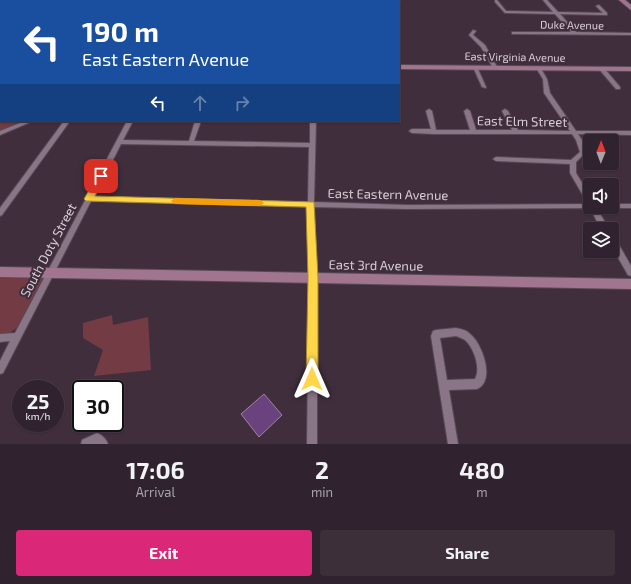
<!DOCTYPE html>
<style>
:root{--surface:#30222e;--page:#3c2f3a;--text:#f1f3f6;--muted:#a8a4aa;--line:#4b3f4a;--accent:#db2777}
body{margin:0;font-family:"Exo 2",sans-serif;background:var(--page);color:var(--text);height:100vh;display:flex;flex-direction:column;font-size:15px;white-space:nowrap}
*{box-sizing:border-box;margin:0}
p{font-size:13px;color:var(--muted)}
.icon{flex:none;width:22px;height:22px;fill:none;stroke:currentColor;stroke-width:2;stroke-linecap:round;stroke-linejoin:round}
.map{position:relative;height:444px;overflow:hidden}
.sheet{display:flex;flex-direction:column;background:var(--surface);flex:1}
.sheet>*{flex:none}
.hud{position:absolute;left:0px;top:0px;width:400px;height:122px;box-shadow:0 1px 3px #0004,0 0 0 1px var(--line);background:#1a4fa0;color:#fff;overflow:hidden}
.needle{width:26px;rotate:1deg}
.buttons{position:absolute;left:583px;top:134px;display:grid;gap:8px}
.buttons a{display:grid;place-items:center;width:36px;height:36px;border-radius:4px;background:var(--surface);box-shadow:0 1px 3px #0004,0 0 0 1px var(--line);font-size:20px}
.speed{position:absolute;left:12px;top:380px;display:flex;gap:8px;font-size:20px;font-weight:700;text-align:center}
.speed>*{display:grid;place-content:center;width:52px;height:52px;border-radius:50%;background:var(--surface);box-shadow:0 1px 3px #0004,0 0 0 1px var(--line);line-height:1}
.speed small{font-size:10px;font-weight:400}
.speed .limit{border:2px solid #111;border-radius:6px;background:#fff;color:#111}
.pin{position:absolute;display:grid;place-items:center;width:34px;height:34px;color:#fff;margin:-17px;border-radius:8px;box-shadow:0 2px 6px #0006}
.me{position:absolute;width:44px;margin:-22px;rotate:0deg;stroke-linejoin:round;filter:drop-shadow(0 0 3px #0008)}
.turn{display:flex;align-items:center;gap:14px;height:84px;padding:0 16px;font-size:18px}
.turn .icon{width:52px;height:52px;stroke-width:2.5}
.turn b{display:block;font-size:28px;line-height:34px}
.lanes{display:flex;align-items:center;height:38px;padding:0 16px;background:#0003;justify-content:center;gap:20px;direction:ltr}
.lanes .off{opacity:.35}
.eta{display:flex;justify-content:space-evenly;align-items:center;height:68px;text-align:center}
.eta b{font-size:24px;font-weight:700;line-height:28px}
.action{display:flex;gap:8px;margin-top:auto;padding:8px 16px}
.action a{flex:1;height:46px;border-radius:4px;background:var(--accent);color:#fff;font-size:16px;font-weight:700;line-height:46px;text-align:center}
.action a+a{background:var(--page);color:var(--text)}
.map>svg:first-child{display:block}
.green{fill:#733b43}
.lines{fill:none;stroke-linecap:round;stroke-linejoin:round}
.stream{stroke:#635394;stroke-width:1.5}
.building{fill:#6a437e;stroke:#96889e}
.street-casing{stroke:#584a55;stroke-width:2}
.secondary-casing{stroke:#584a55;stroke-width:2}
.street{fill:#897585;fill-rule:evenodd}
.secondary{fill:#a0758d;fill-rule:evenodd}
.route{fill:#ffd54a;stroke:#a68a30}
.slow{fill:#f59e0b}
.labels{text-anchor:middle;stroke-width:4;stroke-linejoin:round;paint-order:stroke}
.far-street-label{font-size:11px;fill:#d9ced7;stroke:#402e3d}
.street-label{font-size:13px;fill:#d9ced7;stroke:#402e3d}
</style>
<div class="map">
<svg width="631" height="444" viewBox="0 0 631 444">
<rect width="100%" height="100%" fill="#402e3d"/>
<path class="green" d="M0,94l1,27h26l-27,11z
M0,276l44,1 -26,50 -10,7h-8z
M112,315l1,10 35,-8 3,53 -57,6 9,-26 -20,-12v-15z"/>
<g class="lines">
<path class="stream" d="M0,122l8,-1"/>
</g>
<path class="building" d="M264,394l18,21 -23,22 -18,-23z"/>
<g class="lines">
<defs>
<path id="street" d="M137,0h4v1h-4z
M314,0h4v1h-4z
M495,0h2l9,11 47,1 -10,-12h4l11,12 45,1 -7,-7 3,-1 8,8v2l-47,-1 16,18 55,1v2l-119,-1v-2h59l-16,-18 -50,-1 -10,-11z
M473,30l3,1 -3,4 12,10 12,22v1h-4l-12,-21 -12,-12z
M473,66l4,1 9,20v1l-4,-1 -9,-20z
M536,67h4l7,12 3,14 26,38h55v4l-53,-1 4,6 4,12 -10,10v11l14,23v11h6l13,22h-8l-11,-21 -183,1 -93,-2 3,70v167h-10l2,-167 -1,-70 -217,-6 -88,172 -3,1v-13l10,-20 -10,1v-8l15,-1 112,-212h6l-10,19 66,1 6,-20h6l-7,20 116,2v-22h6l-2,81 93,3 181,-1 -18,-31v-9l-74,-3 -3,-2 3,-2 75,3 9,-8 -4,-12 -4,-6h-138l-22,-1 -3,-2 3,-2h19l-5,-18 3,-2 3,2 4,19h34l-6,-19 3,-2 3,2 6,19h36l-10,-19 3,-2 3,2 10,19 52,1 -26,-38 -1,-14 -7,-11zM121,144l188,3 -1,55 -214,-5z
M599,67h4l17,20v2h-4l-17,-20z
M0,91h1v4h-1z
M25,121h8l-33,14v-4z
M64,121h6l-68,94 -2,1v-8z
M612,204h19v4h-21l2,-1z
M612,237l3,1 16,28v10l-3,-1 -16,-28z
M456,328c5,1 11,2 14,6 12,9 26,47 7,55l-28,1 9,54h-10l-17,-108 2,-5 3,-1zM456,336c3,1 6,2 9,4 9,8 16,28 10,39l-28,1 -7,-42z
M97,433c5,2 9,6 11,11h-27l1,-4z"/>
<path id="secondary" d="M619,0h6l6,5v5z
M0,59h1v4h-1z
M399,65l232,2v4l-232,-2z
M0,267l631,12v10l-631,-12z"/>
</defs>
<use href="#street" class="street-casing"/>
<use href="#secondary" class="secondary-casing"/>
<use href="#street" class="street"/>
<use href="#secondary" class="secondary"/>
</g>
<path class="route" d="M101,173l4,3 -10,20 219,6 4,75v102l-2,5 -4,1 -4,-1 -2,-5 2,-102 -2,-70 -220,-6 -2,-2 14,-25z"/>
<path class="slow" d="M175,198l85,2 4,3 -4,3 -85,-2 -4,-3z"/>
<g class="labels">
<g class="far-street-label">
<text transform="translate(572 25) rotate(1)" y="4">Duke Avenue</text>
<text transform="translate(515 57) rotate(1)" y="4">East Virginia Avenue</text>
</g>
<g class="street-label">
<text transform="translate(522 121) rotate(1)" y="5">East Elm Street</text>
<text transform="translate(388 194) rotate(1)" y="5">East Eastern Avenue</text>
<text transform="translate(48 250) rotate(-62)" y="5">South Doty Street</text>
<text transform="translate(376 265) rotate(1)" y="5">East 3rd Avenue</text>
</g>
</g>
</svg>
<div class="buttons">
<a><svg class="needle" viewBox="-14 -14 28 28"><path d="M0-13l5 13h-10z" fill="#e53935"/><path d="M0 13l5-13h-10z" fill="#a8a4aa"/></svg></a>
<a><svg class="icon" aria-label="sound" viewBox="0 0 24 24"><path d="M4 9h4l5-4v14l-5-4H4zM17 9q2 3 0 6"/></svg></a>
<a><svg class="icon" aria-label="layers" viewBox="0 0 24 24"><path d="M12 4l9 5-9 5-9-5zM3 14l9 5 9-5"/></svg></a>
</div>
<div class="speed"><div>25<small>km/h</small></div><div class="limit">30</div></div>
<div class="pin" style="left:101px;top:176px;background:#d93025"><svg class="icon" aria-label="arrive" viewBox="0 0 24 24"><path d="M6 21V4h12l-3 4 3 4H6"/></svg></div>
<svg class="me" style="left:312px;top:379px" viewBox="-20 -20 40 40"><path d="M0-17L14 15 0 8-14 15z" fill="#ffd54a" stroke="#fff" stroke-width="4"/></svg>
<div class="hud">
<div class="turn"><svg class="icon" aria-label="left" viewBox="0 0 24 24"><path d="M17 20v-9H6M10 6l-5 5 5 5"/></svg><div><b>190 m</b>East Eastern Avenue</div></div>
<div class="lanes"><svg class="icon" aria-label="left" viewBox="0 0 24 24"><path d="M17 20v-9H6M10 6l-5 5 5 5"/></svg><svg class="icon off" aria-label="ahead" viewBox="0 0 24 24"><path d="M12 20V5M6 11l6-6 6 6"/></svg><svg class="icon off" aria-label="right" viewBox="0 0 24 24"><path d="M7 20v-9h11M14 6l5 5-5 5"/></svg></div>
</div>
</div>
<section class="sheet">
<div class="eta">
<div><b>17:06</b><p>Arrival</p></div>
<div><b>2</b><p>min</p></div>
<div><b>480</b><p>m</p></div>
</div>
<div class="action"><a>Exit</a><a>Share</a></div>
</section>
